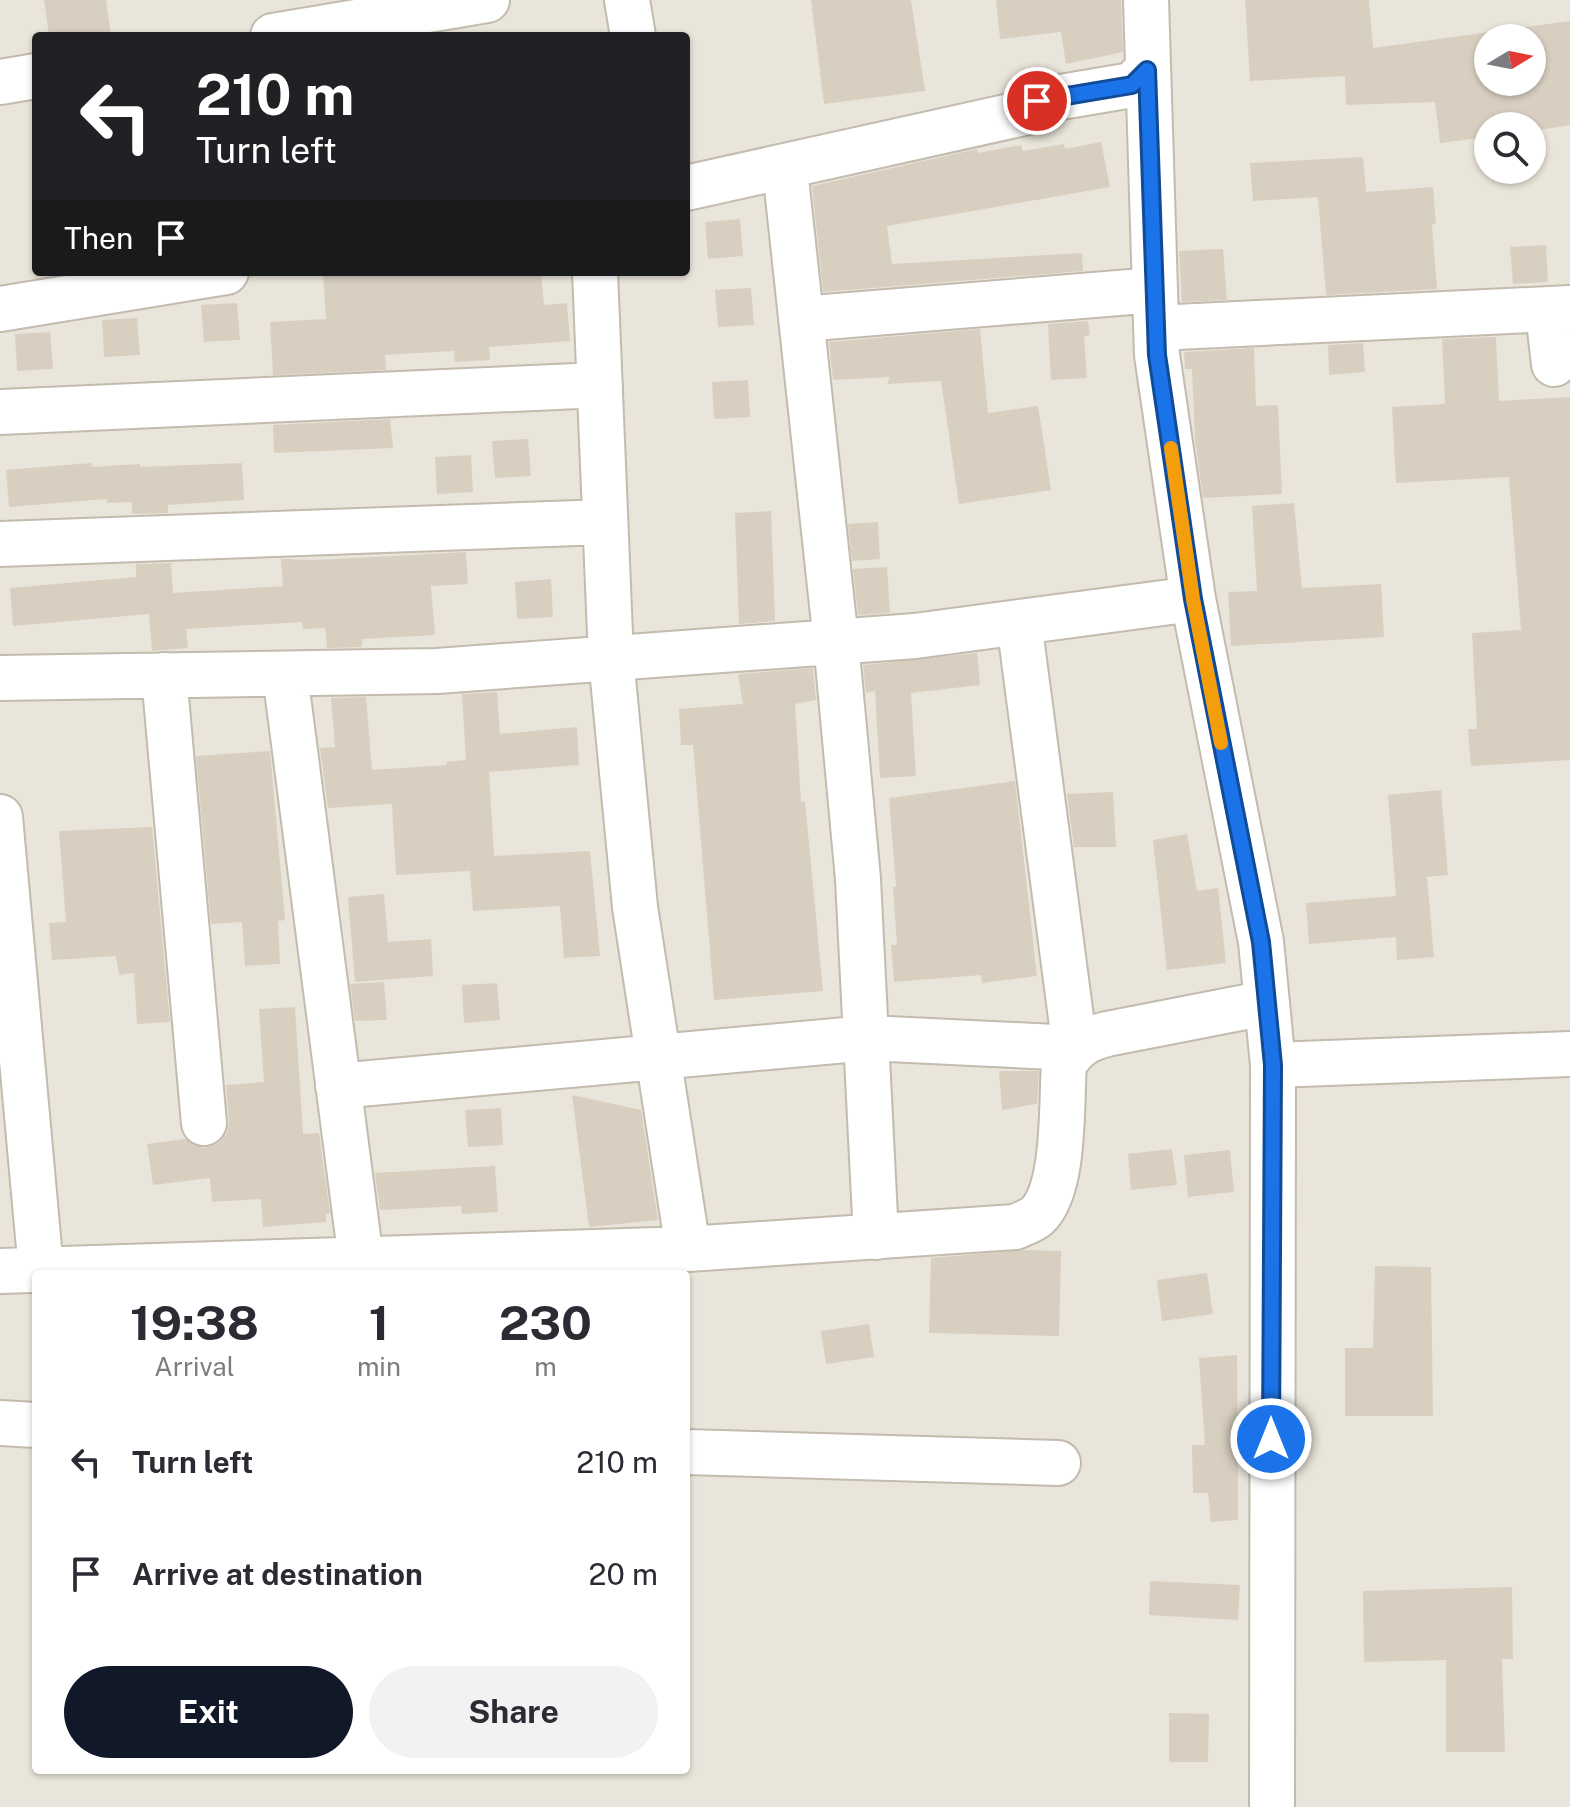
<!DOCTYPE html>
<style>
:root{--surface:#fff;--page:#f2f2f3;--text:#2b2b33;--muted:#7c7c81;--accent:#111827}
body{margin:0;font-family:"Public Sans",sans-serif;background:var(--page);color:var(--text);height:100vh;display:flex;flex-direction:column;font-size:30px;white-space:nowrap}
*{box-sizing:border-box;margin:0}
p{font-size:26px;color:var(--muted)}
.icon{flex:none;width:44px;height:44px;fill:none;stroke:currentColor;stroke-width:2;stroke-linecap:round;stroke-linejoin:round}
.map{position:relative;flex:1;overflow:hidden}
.panel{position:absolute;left:32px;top:1270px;width:658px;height:504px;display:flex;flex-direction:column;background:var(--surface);border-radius:8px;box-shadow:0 2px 6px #0004}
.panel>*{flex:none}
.hud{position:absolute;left:32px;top:32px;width:658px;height:244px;border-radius:8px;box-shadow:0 2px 6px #0004;background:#202124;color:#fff;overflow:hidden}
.needle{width:52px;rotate:80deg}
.controls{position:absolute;left:1474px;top:24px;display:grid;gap:16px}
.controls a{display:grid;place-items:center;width:72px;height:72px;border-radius:50%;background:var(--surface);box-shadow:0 2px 6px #0004;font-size:40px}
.pin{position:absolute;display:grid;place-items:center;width:68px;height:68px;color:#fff;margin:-34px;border:4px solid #fff;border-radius:50%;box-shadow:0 2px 8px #0007}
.me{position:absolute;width:88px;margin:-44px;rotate:0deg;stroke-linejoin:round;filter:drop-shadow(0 0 6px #0008)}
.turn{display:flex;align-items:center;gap:28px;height:168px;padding:0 32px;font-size:36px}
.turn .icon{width:104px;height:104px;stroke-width:2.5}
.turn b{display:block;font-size:56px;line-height:68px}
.then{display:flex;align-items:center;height:76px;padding:0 32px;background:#0003;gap:16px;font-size:30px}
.eta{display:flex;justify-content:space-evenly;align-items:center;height:136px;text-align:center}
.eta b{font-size:48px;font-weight:700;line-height:56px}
.cta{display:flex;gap:16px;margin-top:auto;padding:16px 32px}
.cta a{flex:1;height:92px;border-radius:48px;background:var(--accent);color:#fff;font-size:32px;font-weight:700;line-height:92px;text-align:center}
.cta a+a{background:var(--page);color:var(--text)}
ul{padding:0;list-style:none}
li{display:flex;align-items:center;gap:24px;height:112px;padding:0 32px}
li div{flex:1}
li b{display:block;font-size:30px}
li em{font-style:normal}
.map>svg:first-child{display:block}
.residential{fill:#eae5da;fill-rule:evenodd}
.building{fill:#d8cfc1;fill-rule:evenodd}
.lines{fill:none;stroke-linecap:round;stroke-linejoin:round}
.minor-casing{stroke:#c2bbae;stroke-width:48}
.minor{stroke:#fff;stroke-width:44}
.route-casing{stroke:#114b97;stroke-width:20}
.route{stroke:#1a73e8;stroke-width:14}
.slow{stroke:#f59e0b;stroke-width:14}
</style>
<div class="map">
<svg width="1570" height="1807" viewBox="0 0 1570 1807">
<rect width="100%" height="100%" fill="#f6f3ec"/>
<path class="residential" d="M0,0h1570v1807h-1570zM36,36h650v236h-650zM1488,38h44v44h-44zM1488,126h44v44h-44zM36,1274h650v496h-650z"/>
<path class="building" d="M44,0h62l5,36h-62z
M811,0h100l14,91 -101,13z
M996,0h125l2,52 -57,12 -5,-32 -61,7z
M1245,0h124l4,48 197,-27v104l-38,6v-5h-44v11l-48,6 -5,-41 -89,3 -1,-29 -95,5zM1488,38h44v44h-44z
M1101,142l9,45 -223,39 5,38 190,-11 1,18 -260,21 -11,-106 165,-37 1,4 43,-8 2,6 41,-7 1,5z
M1363,157l3,35 67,-5 3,37h-4l5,65 -111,6 -8,-98 -65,4 -3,-38z
M740,219l3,37 -35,3 -3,-37z
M1546,245l2,37 -35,2 -3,-37z
M1223,249l4,51 -45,2 -3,-51z
M323,272h218l3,33 23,-2 3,38 -81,6 1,13 -35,2 -1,-11 -69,4 1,15 -113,5 -3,-53 56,-3z
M751,288l3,37 -36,2 -3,-37z
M237,303l3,37 -36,2 -3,-37z
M137,318l3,37 -36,2 -2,-37z
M1088,321l2,14 -6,1 3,42 -36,2 -3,-56z
M980,329l8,84 50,-7 13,84 -92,14 -18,-123 -54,3 3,-7 -57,3 -4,-38z
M50,332l3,37 -36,2 -2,-37z
M1496,337l3,64 71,-4v363l-99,6 -3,-37h9l-5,-96 49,-3 -12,-153 -113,6 -4,-76 53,-3 -3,-65z
M1363,343l2,29 -36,3 -1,-30z
M1254,348l2,58 22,-1 4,89 -79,4 -8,-59 -3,-70h-7l-1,-17z
M748,380l2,37 -36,2 -2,-37z
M390,419l3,29 -119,5 -1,-28z
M528,439l3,37 -36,2 -3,-37z
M471,455l2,37 -36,2 -2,-37z
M91,463l1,4 48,-3v3l102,-4 2,37 -76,5v8l-36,1v-12l-25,1v-4l-98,8 -3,-37z
M1294,503l8,85 79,-4 3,53 -153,9 -3,-54 29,-1 -5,-85z
M771,511l4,110 -36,3 -4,-111z
M878,522l2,37 -28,2 -4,-37z
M466,552l2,32 -37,2 4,49 -73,4v8l-35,1 -2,-20 -22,1 -1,-7 -116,7 2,19 -36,3 -3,-37 -136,12 -3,-38 126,-11v-13l35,-1 2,30 110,-7 -2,-27 36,1z
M887,567l3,46 -32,2 -5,-46z
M551,579l2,38 -36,2 -2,-37z
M977,653l3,32 -69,8 5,83 -36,2 -5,-87 -9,2 -3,-28z
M813,668l3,32 -21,4 6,98 4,-1 18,190 -109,9 -21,-255h-12l-2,-36 64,-5 -5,-30z
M497,692l3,42 77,-7 2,38 -90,7 5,84 96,-5 10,105 -36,2 -4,-52 -87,5 -3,-40 -74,4 -4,-71 -64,4 -8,-60 15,-1 -4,-49 35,-1 6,73 75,-5 -1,-3 20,-2 -4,-66z
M270,751l15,169 -7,1 2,43 -35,2 -3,-44 -31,2 -15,-168z
M1015,781l22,195 -55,7 -1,-8 -87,7 -3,-37h6l-4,-58h3l-7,-89z
M1441,790l7,85 -21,2 7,80 -37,3 -1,-23 -87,7 -3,-41 90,-7 -8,-101z
M1113,792l3,55h-42l-7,-53z
M152,827l18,195 -33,2 -3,-51 -15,2 -3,-19 -64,4 -3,-37 17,-1 -7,-91z
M1187,834l10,57 21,-3 8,75 -59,7 -14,-130z
M384,894l4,48 43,-3 2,37 -78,6 -7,-85z
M384,982l3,38 -32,1 -5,-37z
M497,983l3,37 -36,3 -2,-38z
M295,1007l8,127 16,-1 11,80 -4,1v8l-63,5 -2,-28 -49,3 -2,-24 -57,7 -6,-41 38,-5 20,9 14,-5 8,-10 2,-11 -3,-37 38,-3 -5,-73z
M999,1071h40l-2,33 -35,6z
M572,1095l69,15 17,110 -69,7z
M501,1108l2,37 -35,2 -3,-37z
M1172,1149l5,36 -46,5 -3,-36z
M1230,1150l4,42 -46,5 -4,-42z
M495,1166l3,46 -36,2 -1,-8 -81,4 -5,-37z
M1025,1250l36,1 -2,85 -130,-3 2,-75z
M1375,1266l56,1 2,149h-88v-68h28z
M1207,1273l6,41 -51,7 -5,-41z
M869,1324l5,33 -48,7 -5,-33z
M1237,1355l1,165 -27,2 -3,-29h-15l-1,-48h13l-6,-87z
M1150,1581l90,4 -2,35 -89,-5z
M1512,1587l1,72h-11l3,93h-59v-92l-82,2 -1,-71z
M1169,1713l40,1 -1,48h-39z"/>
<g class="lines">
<defs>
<path id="minor" d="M627,0l6,36
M1146,0l11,355 36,244 68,343 12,123 -1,742
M273,36l214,-36
M0,82l36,-6
M785,169l51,473 22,237 18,358
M686,188l347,-77 4,-10 95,-16 15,-15
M595,272l16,386 24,249 53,342
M0,309l226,-37
M1548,312l6,52
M801,319l354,-29
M1156,328l414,-20
M0,412l600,-27
M0,544l605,-22
M285,674l76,586
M164,675l40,448
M0,678l437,-7 478,-35 278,-37
M0,817l41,453
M1273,1065l297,-11
M338,1086l530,-48 207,10 -56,-426
M0,1271l688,-22 327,-22c7,-3 16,-6 22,-11 29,-27 24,-114 27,-152 12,-18 22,-25 43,-30l159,-31
M0,1423l36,2
M686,1452l372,11"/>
</defs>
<use href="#minor" class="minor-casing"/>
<use href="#minor" class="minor"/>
</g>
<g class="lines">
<defs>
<path id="route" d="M1037,101l95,-16 15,-15 10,285 36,244 68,343 12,123 -2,374"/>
</defs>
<use href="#route" class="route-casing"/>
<use href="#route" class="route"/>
<path class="slow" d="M1171,448l22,151 28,144"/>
</g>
</svg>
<div class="controls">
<a><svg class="needle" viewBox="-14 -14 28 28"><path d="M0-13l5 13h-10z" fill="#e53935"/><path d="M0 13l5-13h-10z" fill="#7c7c81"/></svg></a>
<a><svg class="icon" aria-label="search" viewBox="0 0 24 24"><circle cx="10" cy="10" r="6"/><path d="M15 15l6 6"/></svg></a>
</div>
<div class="pin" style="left:1037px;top:101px;background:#d93025"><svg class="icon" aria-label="arrive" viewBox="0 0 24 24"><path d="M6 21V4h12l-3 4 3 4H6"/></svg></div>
<svg class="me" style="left:1271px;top:1439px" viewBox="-20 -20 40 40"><circle r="17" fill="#1a73e8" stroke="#fff" stroke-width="3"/><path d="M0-11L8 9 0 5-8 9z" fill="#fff"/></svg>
<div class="hud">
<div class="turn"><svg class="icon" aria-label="left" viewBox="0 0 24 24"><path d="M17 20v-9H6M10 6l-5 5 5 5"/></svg><div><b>210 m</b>Turn left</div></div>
<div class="then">Then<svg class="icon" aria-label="arrive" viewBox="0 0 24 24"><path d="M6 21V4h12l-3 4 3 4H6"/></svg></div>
</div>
<section class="panel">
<div class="eta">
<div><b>19:38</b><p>Arrival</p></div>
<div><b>1</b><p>min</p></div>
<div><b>230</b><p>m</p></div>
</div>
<ul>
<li><svg class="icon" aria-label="left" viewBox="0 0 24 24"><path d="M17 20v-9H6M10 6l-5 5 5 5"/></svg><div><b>Turn left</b></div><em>210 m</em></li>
<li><svg class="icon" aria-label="arrive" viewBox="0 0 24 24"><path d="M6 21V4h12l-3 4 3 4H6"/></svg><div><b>Arrive at destination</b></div><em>20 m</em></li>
</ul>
<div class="cta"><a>Exit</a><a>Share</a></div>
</section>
</div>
